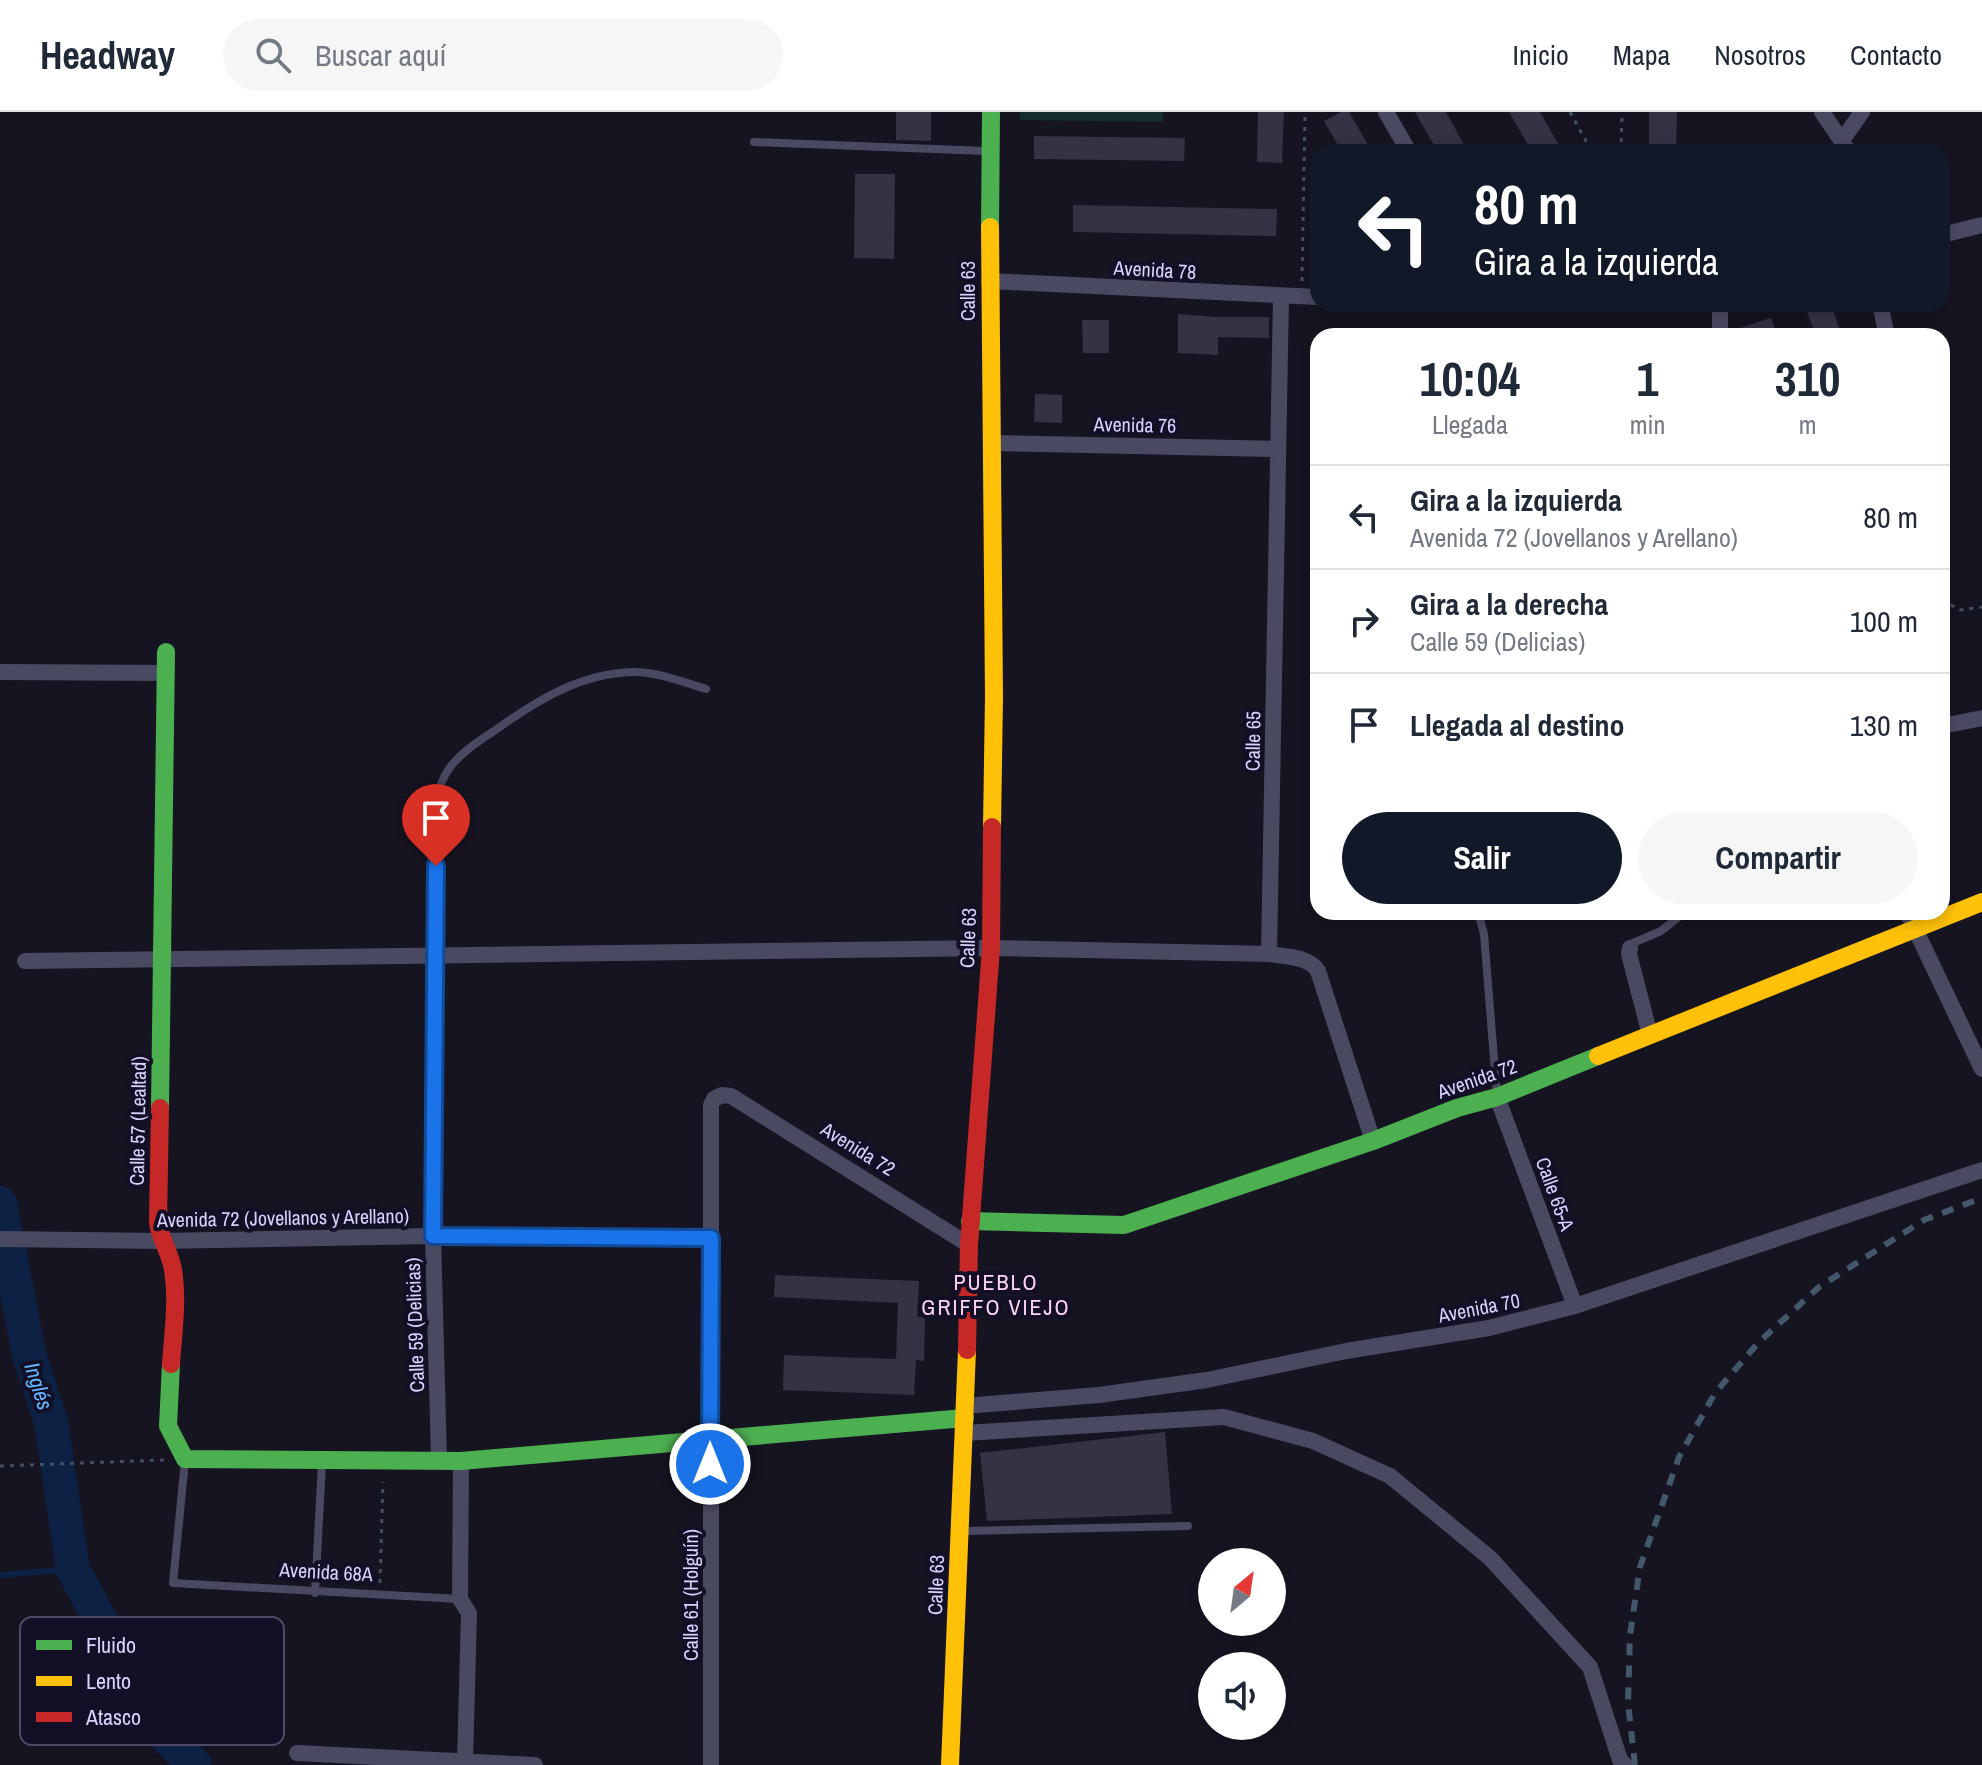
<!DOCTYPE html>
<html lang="es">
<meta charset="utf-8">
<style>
:root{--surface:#fff;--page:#f6f6f7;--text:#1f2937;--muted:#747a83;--line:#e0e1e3;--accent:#111827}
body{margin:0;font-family:"Archivo Narrow",sans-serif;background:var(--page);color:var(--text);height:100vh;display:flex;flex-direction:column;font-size:30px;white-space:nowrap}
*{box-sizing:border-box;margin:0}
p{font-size:26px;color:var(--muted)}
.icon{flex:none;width:44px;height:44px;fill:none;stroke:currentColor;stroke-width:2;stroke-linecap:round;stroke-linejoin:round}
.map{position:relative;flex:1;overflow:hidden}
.side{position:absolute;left:1310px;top:216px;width:640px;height:592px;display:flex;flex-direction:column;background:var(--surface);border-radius:24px;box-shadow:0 4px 12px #0003}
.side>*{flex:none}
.top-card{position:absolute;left:1310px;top:32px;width:640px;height:168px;border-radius:24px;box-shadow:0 4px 12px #0003;background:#111827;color:#fff;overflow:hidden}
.needle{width:52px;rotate:29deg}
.tools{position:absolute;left:1198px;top:1436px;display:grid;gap:16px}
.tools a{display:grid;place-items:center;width:88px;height:88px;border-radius:50%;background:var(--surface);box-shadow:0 4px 12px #0003;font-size:40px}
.pin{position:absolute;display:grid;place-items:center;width:68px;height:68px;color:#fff;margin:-82px -34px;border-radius:50% 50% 50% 0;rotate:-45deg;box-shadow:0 0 8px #0007}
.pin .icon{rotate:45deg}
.me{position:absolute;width:88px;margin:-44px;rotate:0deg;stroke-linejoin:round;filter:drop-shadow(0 0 6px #0008)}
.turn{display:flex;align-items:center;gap:28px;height:168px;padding:0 32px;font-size:36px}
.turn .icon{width:104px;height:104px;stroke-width:2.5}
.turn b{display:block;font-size:56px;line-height:68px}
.eta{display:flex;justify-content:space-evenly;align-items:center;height:136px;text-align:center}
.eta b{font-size:48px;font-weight:800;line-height:56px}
.button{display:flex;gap:16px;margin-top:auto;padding:16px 32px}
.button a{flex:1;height:92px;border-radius:48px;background:var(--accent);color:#fff;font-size:32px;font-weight:800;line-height:92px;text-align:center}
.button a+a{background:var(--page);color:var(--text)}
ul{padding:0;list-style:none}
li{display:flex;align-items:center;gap:24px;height:104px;padding:0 32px;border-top:2px solid var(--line)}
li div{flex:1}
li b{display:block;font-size:30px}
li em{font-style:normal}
header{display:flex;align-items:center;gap:48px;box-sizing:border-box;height:112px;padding:0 40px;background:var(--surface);border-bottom:2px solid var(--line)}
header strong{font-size:38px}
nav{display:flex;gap:44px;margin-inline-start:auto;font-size:28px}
.search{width:560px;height:72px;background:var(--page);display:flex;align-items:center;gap:20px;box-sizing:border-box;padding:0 28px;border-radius:44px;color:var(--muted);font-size:30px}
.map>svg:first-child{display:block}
.green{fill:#132c2d}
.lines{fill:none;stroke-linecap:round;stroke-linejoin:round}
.stream{stroke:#0d2144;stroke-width:6}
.river{stroke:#0d2144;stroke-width:34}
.building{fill:#343243}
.path{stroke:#44505f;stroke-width:3;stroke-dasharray:4 6;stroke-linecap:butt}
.lane{stroke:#4a4962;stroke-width:8}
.street{stroke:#4a4962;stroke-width:16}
.fast{stroke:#4caf50;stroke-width:18}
.slow{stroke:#ffc107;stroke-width:18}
.jam{stroke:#c62828;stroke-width:18}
.rail{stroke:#43596b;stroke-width:6;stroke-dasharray:12 10;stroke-linecap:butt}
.route-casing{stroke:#114b97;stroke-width:20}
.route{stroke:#1a73e8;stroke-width:14}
.labels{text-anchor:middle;stroke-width:8;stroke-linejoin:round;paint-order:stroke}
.street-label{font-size:20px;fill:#d9d4ff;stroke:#130f26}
.neighbourhood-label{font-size:22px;letter-spacing:2px;fill:#ffd6f0;stroke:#130f26}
.water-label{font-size:22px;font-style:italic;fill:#62b6ff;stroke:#130f26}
.key{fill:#130f26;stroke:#4e4a67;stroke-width:2}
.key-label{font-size:22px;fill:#d9d4ff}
</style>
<header>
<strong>Headway</strong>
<div class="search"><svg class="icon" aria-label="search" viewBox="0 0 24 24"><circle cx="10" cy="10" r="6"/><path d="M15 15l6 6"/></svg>Buscar aquí</div>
<nav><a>Inicio</a><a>Mapa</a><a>Nosotros</a><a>Contacto</a></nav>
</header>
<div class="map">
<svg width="1982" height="1653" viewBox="0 0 1982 1653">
<rect width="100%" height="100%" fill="#161421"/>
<path class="green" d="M1020,0h143v10l-143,-2z"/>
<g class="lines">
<path class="stream" d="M0,1463l73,-6"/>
<path class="river" d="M0,1091l29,151 22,68 22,147 85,160 37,36"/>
</g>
<path class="building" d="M896,0h35v29l-35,-1z
M1258,0h26l-2,51 -25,-1z
M1341,0h8l23,40h-30l-18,-31z
M1415,0h31l22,40h-30z
M1509,0h31l23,40h-31z
M1649,0h28l-1,40h-27z
M1034,24l151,2 -1,23 -150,-2z
M855,62h40l-1,85 -40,-1z
M1073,93l204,4 -1,27 -203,-4z
M1804,192h27l11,32h-26z
M1178,202l39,3h52v21l-51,-1v18l-40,-2z
M1771,206l6,18h-46v-5z
M1082,208h27v33h-26z
M1035,282l27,1v28l-28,-1z
M775,1163l144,6 -2,36h8l-1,44 -8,-1 -2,35 -131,-5 1,-35 112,4 2,-56 -124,-6z
M1165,1320l7,82 -185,7 -7,-68z"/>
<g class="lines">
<path class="path" d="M1570,0l22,40
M1621,40l1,-40
M1302,169l3,-169
M1942,488l18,10 22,-3
M0,1354l164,-6
M380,1471l3,-101"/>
<path class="lane" d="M754,30l231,9
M435,693c3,-14 7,-28 16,-39 12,-15 28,-25 43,-35 42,-30 86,-58 140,-59 24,0 49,10 72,17
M1478,800l6,22 13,162
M1630,836l3,-5 28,-12 24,-19
M185,1349l-12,122 286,16
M965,1419l223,-5
M315,1481l7,-129"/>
<path class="street" d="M1386,0l23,40
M1822,0l27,40
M1843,27l19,-27
M1942,123l40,-10
M989,169l329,16
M1720,192v32
M1880,192l7,32
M991,331l287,6
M0,560l165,1
M1942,614l40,-8
M435,693l2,152 -4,279 6,223
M1907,800l75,157
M1630,836l-1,6 21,81
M1269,842l12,-658
M25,849l966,-13 278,6c17,3 39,2 49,17l55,170
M1497,985l78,209
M0,1127l161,2 272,-5 278,2
M965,1294l134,-11 108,-15 139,-29 143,-23 86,-22 407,-136
M965,1321l259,-16 89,24 77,35 100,82 100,109 30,93 5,5
M461,1349l-1,138 9,14 -4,149
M297,1641l238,12
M711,1653v-660l3,-6 8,-4 9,1 238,149"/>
<path class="fast" d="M990,115l1,-115
M160,996l6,-456
M970,1109l154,4 249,-84 84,-33 40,-11 101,-41
M171,1252l-3,62 17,33 276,2 504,-43"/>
<path class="slow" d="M990,115l4,470 -2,130
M1598,944l384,-154
M950,1653l17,-415"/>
<path class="jam" d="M160,996l-2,115c3,18 13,32 15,47 5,31 0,64 -2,94
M967,1238l2,-105 22,-297 1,-121"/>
<path class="rail" d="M1635,1653l-7,-62 2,-68 10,-68 39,-110 36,-64 43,-50 61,-56 105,-67 58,-22"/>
</g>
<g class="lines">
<defs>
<path id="route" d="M436,754l-3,370 278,2 -1,226"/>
</defs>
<use href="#route" class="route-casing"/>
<use href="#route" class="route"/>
</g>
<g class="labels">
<g class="street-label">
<text transform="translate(1155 158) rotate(3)" y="7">Avenida 78</text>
<text transform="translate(968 179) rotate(-90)" y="7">Calle 63</text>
<text transform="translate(1135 313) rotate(1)" y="7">Avenida 76</text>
<text transform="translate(1253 629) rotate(-89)" y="7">Calle 65</text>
<text transform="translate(968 826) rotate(-88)" y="7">Calle 63</text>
<text transform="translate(1477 967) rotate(-19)" y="7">Avenida 72</text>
<text transform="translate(138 1009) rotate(-89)" y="7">Calle 57 (Lealtad)</text>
<text transform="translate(858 1037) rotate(32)" y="7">Avenida 72</text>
<text transform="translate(1555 1082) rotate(70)" y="7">Calle 65-A</text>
<text transform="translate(283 1106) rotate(-1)" y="7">Avenida 72 (Jovellanos y Arellano)</text>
<text transform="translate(1479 1196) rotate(-11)" y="7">Avenida 70</text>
<text transform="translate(415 1213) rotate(-92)" y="7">Calle 59 (Delicias)</text>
<text transform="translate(326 1460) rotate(3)" y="7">Avenida 68A</text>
<text transform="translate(936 1473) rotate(-88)" y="7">Calle 63</text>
<text transform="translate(691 1483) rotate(-90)" y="7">Calle 61 (Holguín)</text>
</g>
<g class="neighbourhood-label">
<text x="996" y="1178">PUEBLO<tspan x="996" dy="25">GRIFFO VIEJO</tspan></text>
</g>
<g class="water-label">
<text transform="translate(39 1274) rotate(72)" y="8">Inglés</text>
</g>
</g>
<rect x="20" y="1505" width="264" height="128" rx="12" class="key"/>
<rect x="36" y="1528" width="36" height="10" fill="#4caf50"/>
<rect x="36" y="1564" width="36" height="10" fill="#ffc107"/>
<rect x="36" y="1600" width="36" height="10" fill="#c62828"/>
<g class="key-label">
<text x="86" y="1541">Fluido</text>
<text x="86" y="1577">Lento</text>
<text x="86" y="1613">Atasco</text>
</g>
</svg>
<div class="tools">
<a><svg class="needle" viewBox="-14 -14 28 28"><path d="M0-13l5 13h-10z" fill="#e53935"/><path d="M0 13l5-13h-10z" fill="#747a83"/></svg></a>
<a><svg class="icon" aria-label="sound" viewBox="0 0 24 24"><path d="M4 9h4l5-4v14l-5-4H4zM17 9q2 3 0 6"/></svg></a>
</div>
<div class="pin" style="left:436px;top:754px;background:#d93025"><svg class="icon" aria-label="arrive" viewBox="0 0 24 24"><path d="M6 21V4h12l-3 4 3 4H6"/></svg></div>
<svg class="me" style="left:710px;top:1352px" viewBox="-20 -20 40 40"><circle r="17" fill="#1a73e8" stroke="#fff" stroke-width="3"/><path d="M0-11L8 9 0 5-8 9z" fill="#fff"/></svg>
<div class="top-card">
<div class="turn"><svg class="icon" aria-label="left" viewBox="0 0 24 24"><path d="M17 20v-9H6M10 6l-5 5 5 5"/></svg><div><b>80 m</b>Gira a la izquierda</div></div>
</div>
<section class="side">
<div class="eta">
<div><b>10:04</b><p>Llegada</p></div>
<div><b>1</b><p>min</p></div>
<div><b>310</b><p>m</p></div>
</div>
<ul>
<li><svg class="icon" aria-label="left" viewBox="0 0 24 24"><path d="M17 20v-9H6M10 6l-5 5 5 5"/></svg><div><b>Gira a la izquierda</b><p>Avenida 72 (Jovellanos y Arellano)</p></div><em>80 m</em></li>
<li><svg class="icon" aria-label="right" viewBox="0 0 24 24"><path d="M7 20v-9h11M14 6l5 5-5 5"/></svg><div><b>Gira a la derecha</b><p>Calle 59 (Delicias)</p></div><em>100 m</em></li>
<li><svg class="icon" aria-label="arrive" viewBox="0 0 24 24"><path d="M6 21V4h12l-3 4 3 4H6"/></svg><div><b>Llegada al destino</b></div><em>130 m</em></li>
</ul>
<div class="button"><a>Salir</a><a>Compartir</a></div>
</section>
</div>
